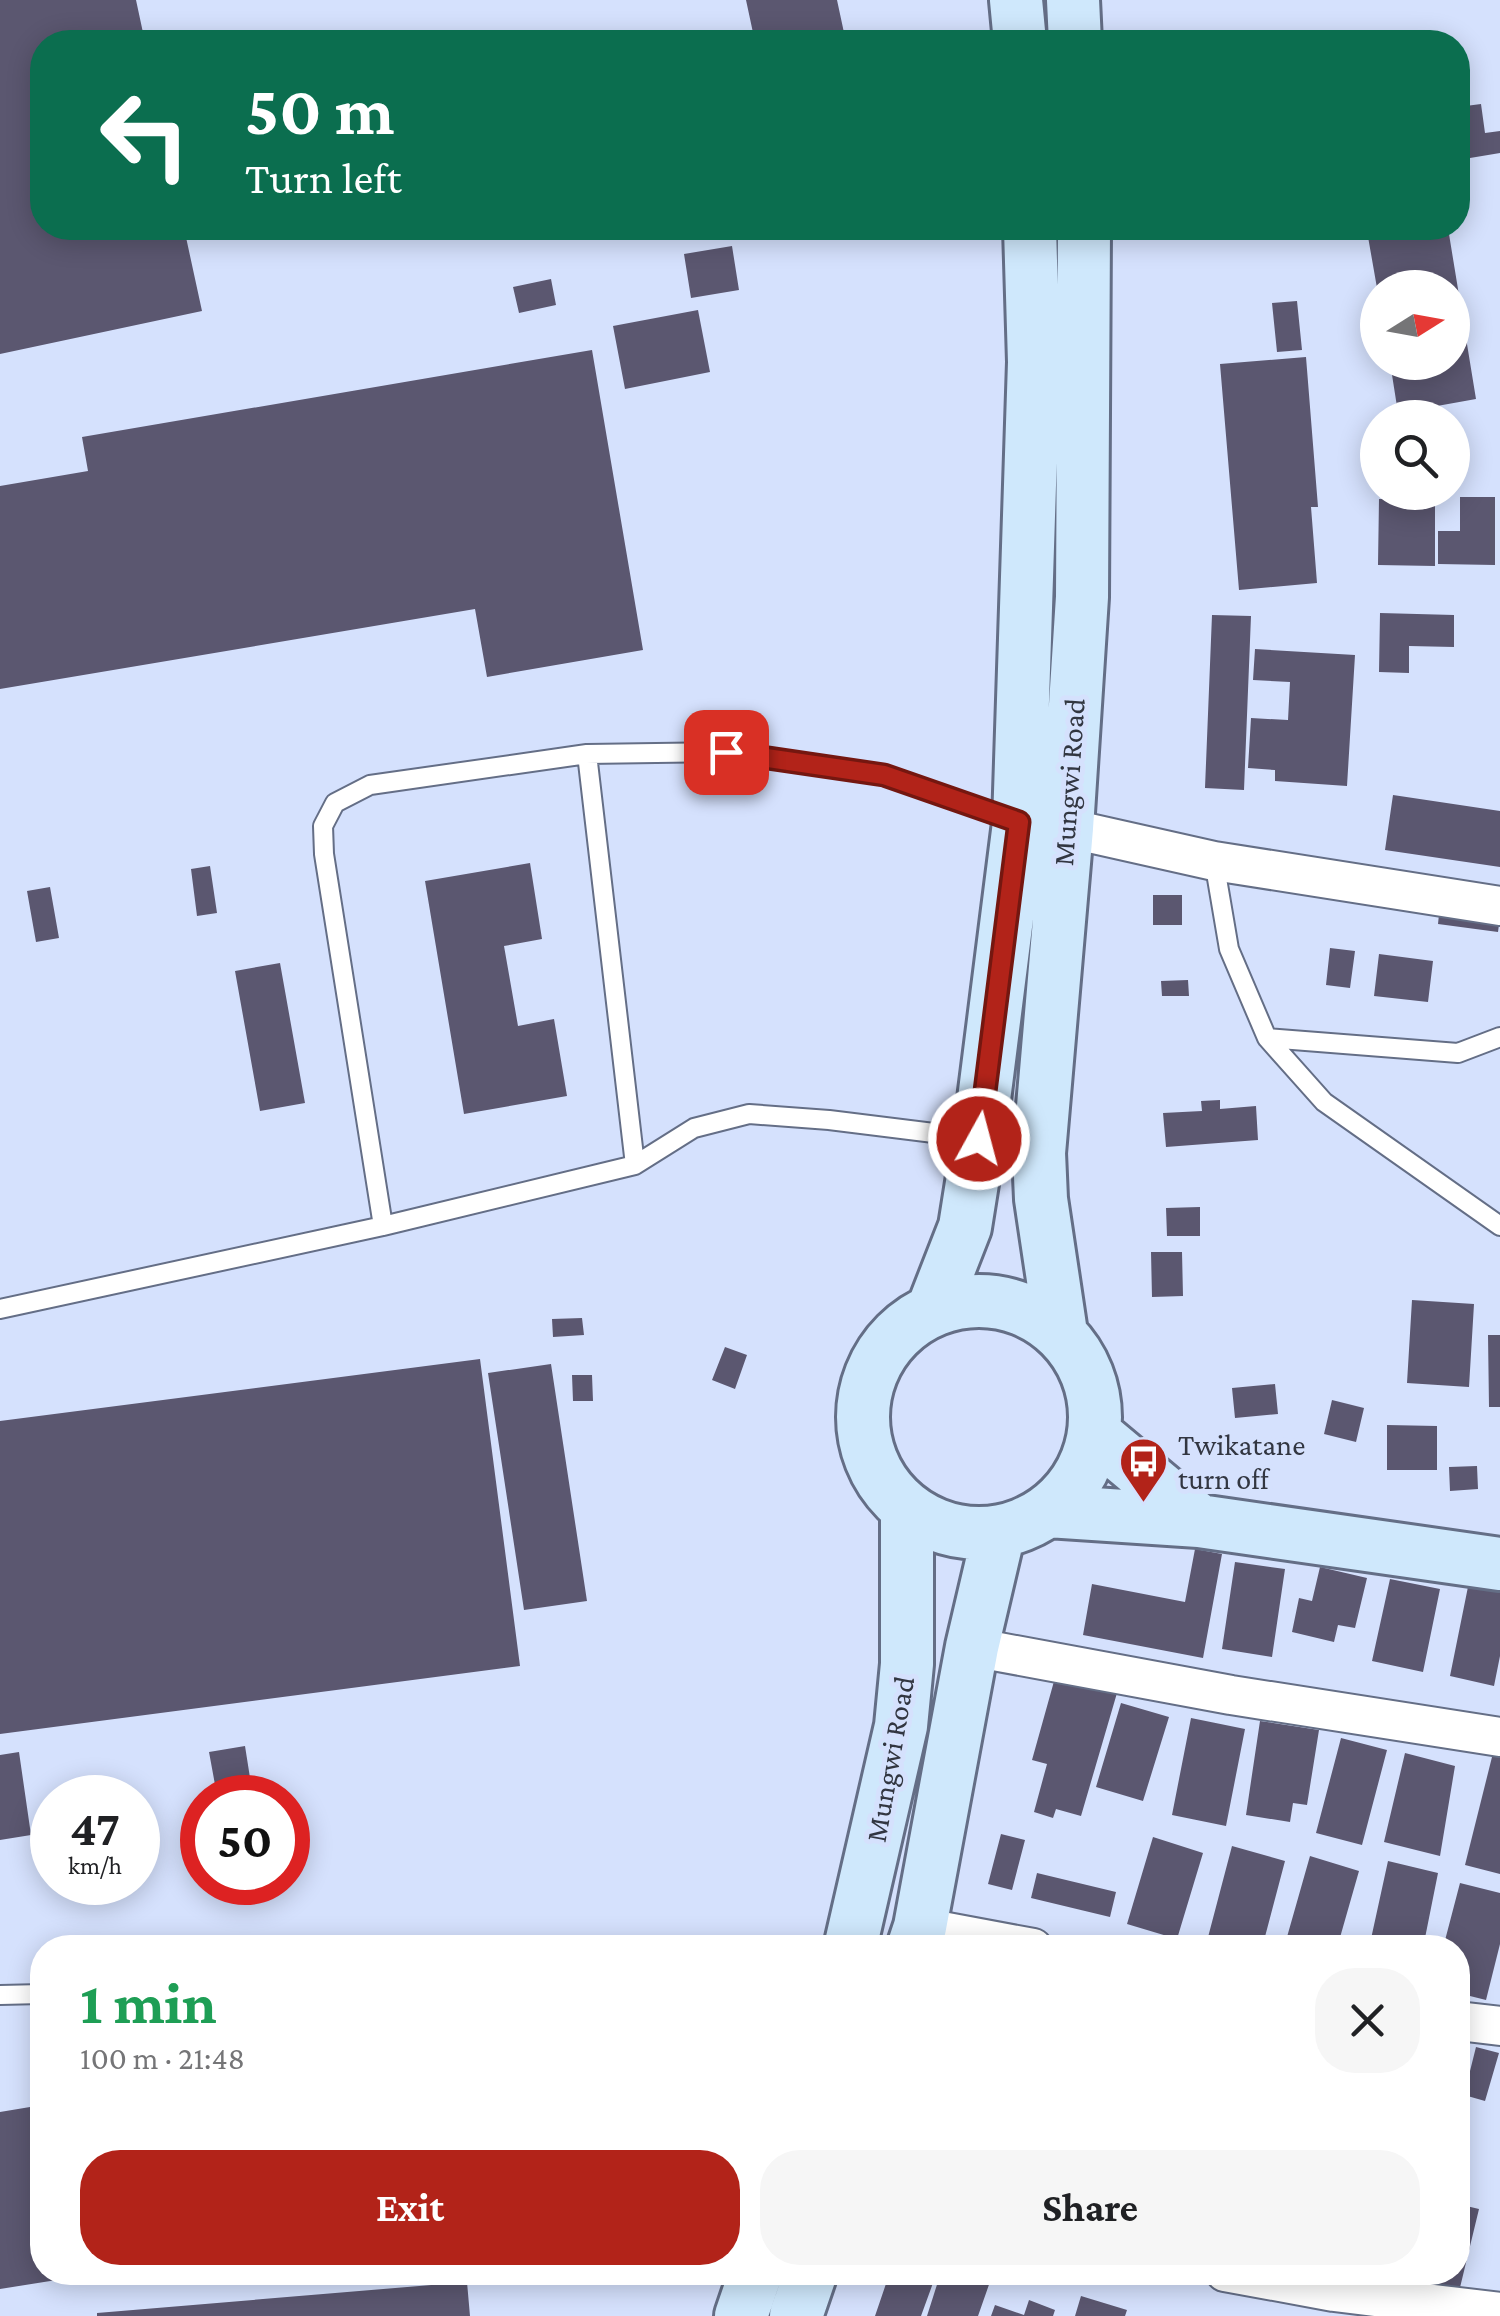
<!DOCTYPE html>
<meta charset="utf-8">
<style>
:root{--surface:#fff;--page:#f6f6f6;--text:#202124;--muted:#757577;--accent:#b22319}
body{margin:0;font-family:"Crimson Pro",serif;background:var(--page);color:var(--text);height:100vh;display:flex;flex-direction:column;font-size:38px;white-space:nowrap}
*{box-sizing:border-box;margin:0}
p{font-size:32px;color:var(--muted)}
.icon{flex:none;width:55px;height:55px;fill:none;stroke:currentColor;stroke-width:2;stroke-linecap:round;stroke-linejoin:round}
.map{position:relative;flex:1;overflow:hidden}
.panel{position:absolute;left:30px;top:1935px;width:1440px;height:350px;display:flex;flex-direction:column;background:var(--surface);border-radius:40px;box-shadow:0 5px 25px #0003}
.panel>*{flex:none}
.guide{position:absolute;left:30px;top:30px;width:1440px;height:210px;border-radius:40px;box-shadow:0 5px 25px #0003;background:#0b6e4f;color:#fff;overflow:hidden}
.needle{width:65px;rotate:79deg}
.controls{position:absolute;left:1360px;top:270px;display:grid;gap:20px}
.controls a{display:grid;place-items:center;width:110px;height:110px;border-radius:50%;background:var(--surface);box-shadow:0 5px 25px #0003;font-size:50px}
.speed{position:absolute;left:30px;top:1775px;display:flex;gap:20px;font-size:50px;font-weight:700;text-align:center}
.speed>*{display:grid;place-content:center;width:130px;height:130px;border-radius:50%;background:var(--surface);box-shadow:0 5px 25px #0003;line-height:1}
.speed small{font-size:25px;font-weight:400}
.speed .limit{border:15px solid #d22;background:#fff;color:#111}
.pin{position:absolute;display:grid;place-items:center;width:85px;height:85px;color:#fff;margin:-42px;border-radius:20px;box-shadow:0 5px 15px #0006}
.me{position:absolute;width:110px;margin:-55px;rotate:7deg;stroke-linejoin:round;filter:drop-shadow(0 0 8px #0008)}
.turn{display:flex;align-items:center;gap:35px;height:210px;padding:0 50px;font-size:45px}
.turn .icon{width:130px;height:130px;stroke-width:2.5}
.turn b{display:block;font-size:70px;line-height:85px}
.round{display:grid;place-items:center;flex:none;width:105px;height:105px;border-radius:40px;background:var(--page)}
.headline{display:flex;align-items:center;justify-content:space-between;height:170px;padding:0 50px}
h1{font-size:60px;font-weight:700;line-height:75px;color:#1e9e55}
.primary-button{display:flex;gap:20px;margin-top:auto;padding:20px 50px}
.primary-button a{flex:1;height:115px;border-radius:40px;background:var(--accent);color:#fff;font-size:40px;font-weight:700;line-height:115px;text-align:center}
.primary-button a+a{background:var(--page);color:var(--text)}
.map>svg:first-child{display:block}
.building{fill:#5b5770}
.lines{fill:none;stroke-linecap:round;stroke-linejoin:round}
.service-casing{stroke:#646e86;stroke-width:22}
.minor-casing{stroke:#646e86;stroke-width:42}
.secondary-casing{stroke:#646e86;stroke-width:58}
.service{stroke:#fff;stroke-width:18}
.minor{stroke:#fff;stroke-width:38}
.secondary{stroke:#cfe8fc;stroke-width:52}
.route-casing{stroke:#741710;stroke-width:25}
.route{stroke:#b22319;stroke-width:18}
.labels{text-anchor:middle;stroke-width:10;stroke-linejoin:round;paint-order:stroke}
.street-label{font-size:30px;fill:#323641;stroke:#d5e1fd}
.poi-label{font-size:30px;fill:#323641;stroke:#d5e1fd;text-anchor:start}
</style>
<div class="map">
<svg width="1500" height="2316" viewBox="0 0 1500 2316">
<rect width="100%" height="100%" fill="#d5e1fd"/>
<path class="building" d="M0,0h136l9,42h-103v186h142l18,83 -202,43z
M746,0h91l9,42h-91z
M1481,104l4,29 15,-2v22l-42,7v-53z
M1388,228h60l28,171 -78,14 -8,-51h62v-74h-75l-10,-57z
M732,246l7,44 -48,8 -7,-44z
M551,279l5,26 -37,8 -6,-26z
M1297,301l5,49 -25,2 -5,-49z
M698,310l12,62 -85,17 -12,-63z
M592,350l51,300 -156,27 -12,-68 -475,80v-203l88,-15 -6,-34z
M1306,357l12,150h-7l6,76 -78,7 -19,-226z
M1460,497h35v68l-57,-1v-33h22z
M1379,499l56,1v66l-57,-1z
M1380,613l74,2v32l-45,-1v27l-30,-1z
M1212,615l39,1 -7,174 -39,-2z
M1255,649l100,6 -8,131 -72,-5v-11l-27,-2 3,-50 37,2 2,-38 -37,-2z
M1393,795l107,16v56l-115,-17z
M530,863l12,76 -38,7 14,80 36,-7 13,77 -103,18 -39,-233z
M210,866l7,47 -20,3 -6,-47z
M50,887l9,51 -23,4 -9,-51z
M1153,895h29v30h-29z
M1441,895l59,22 -2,15 -60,-8z
M1330,948l25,3 -5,37 -24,-3z
M1379,954l54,7 -5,41 -54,-6z
M280,963l25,140 -45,8 -25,-140z
M1188,980l1,16h-27l-1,-15z
M1220,1100v9l36,-3 2,34 -92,7 -3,-34 39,-2 -1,-10z
M1200,1207v29h-33l-1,-28z
M1151,1252h31l1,44 -31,1z
M1412,1300l62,4 -5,83 -62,-4z
M582,1318l2,17 -31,2 -1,-18z
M1488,1335h12v72h-11z
M725,1347l22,8 -12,34 -23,-9z
M480,1359l40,307 -520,68v-313z
M551,1364l36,237 -63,9 -36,-237z
M572,1375h20l1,26h-20z
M1275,1384l3,30 -43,4 -3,-30z
M1332,1400l32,8 -8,34 -32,-8z
M1387,1425l50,1v44h-50z
M1477,1466l1,23 -28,2 -1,-24z
M1195,1549l27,5 -19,104 -120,-23 9,-51 93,18z
M1235,1562l50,7 -13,88 -50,-8z
M1473,1562l27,6v88l-6,30 -44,-10z
M1320,1567l47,11 -12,50 -17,-3 -4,17 -42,-10 7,-34 13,3z
M1390,1579l50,10 -17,83 -51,-11z
M1058,1667l31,18 28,8 -36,123 -25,-7 -3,9 -19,-6 13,-48 -15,-4z
M1121,1703l48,14 -26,84 -47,-14z
M1191,1718l54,11 -19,97 -54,-11z
M1260,1721l59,9 -12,75 -14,-2 -3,19 -44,-7z
M1341,1738l46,12 -25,95 -46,-12z
M245,1746l6,38 -35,6 -7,-38z
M1494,1749l6,1v124l-35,-9z
M19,1752l12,83 -31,5v-85z
M1405,1753l50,13 -15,90 -56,-14z
M1001,1834l24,6 -13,50 -24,-6z
M1153,1837l50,16 -26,86 -50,-15z
M1232,1846l53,15 -23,87h-30l-25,-7z
M1310,1856l49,15 -22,77h-36l-16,-4z
M1388,1861l50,12 -15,75h-54z
M1037,1873l79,19 -6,25 -79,-19z
M1460,1883l40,10v51l-14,56 -28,-7v-45h-15z
M1476,2047l23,6 -14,48 -21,-6z
M42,2105v167h45l1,3 -88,14v-177z
M1458,2204l21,5 -22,91 -50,-12 4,-16h47z
M890,2272h47l-16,44h-46z
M941,2272h41l10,4 -14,40h-51z
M467,2282l3,34h-373v-3z
M1081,2296l46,14 -2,6h-50z
M1029,2300l26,10 -2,6h-62l4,-11 29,10z"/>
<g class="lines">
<defs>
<path id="service" d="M587,754l48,411
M1214,861l15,88 38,89 57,64 176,124
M1267,1038l191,15 42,-16
M383,1226l-59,-372 -1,-28 12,-23 35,-18 217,-31 138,-2 159,23 129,46
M0,1309l383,-83 252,-61 59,-37 55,-14 80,6 145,18
M0,1995l42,-1"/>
<path id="minor" d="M1045,826l22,2 147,33 286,45
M972,1647l259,48 269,42
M920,1927l113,21
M1458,2021l42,5
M1225,2272l109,20 166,20"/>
<path id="secondary" d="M1016,0l4,42
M1073,0l2,42
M863 1417a116 116 0 1 1 232 0a116 116 0 1 1-232 0Z
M933,1309l32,-82 14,-88 40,-316 15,-461 -4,-134
M1061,1333l-20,-134 -2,-46 28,-325 15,-231 2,-369
M1095,1434l104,87
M1048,1511l151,10 301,43
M850,1948l51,-222 6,-62v-156
M913,1948l7,-21 52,-280 27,-115
M741,2316l15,-44
M796,2316l15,-44"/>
</defs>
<use href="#service" class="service-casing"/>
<use href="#minor" class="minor-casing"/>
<use href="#secondary" class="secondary-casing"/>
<use href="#service" class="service"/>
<use href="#minor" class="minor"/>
<use href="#secondary" class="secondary"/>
</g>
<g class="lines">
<defs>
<path id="route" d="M726,752l158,23 135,47 -40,317"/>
</defs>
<use href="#route" class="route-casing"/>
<use href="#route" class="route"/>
</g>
<defs>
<symbol id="bus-pin" viewBox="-11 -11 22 30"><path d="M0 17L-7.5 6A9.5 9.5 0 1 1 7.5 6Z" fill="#b22319" stroke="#d5e1fd"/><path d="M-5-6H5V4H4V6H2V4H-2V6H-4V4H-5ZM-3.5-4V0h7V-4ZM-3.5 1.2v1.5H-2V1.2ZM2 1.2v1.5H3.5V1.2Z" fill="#fff"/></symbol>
</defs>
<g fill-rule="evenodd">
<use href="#bus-pin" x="1116" y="1434" width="55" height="75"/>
</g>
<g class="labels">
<g class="street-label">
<text transform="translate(1069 782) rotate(-86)" y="10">Mungwi Road</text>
<text transform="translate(890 1759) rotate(-80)" y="10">Mungwi Road</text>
</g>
<g class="poi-label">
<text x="1178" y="1455">Twikatane<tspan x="1178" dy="34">turn off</tspan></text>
</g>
</g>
</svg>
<div class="controls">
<a><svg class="needle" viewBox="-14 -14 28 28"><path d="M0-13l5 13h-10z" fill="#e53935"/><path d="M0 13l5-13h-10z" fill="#757577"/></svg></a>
<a><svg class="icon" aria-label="search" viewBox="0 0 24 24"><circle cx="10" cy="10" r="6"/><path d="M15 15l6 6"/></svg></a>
</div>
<div class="speed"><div>47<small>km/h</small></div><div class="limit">50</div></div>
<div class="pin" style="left:726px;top:752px;background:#d93025"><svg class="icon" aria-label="arrive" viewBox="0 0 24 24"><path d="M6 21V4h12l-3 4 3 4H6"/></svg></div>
<svg class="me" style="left:979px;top:1139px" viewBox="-20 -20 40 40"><circle r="17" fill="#b22319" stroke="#fff" stroke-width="3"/><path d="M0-11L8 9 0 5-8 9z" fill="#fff"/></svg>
<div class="guide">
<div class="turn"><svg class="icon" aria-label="left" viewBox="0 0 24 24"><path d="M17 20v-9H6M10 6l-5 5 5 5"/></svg><div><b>50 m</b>Turn left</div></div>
</div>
<section class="panel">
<div class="headline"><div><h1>1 min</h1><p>100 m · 21:48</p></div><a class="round"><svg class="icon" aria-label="close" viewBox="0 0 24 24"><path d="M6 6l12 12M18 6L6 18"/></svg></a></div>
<div class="primary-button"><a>Exit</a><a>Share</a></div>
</section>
</div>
